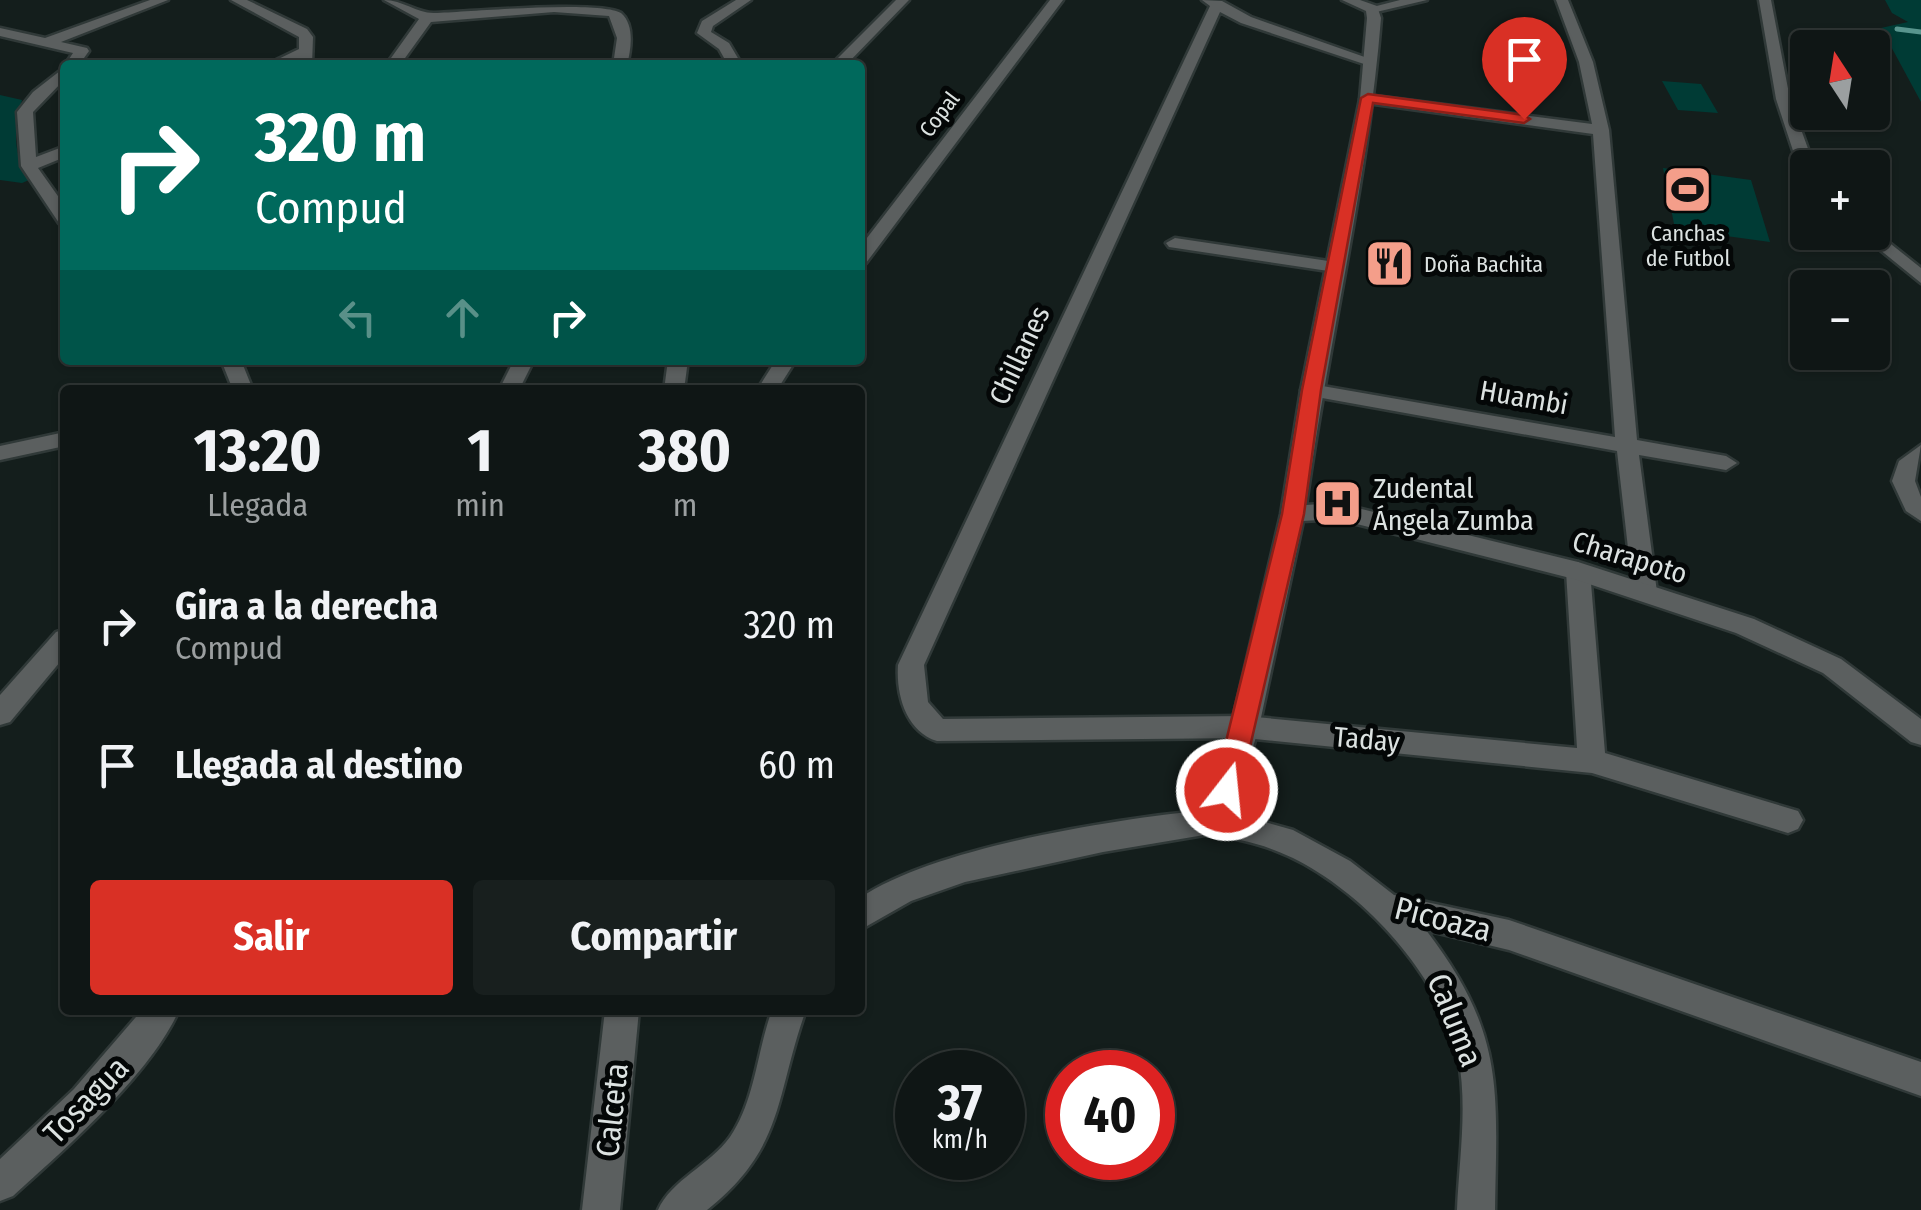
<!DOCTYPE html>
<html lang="es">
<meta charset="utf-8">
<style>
:root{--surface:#0f1615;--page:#181f1e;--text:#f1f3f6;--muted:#9b9fa0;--line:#2f3534;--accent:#d93025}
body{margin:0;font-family:"Fira Sans Condensed",sans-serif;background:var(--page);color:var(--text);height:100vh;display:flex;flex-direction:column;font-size:38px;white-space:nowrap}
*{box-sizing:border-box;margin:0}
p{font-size:32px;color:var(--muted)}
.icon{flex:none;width:55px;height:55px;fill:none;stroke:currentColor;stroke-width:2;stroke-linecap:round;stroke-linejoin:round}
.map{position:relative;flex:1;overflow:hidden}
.drawer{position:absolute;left:60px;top:385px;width:805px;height:630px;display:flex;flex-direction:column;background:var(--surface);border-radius:10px;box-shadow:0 2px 8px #0004,0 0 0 2px var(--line)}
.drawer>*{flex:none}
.hud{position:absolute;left:60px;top:60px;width:805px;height:305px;border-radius:10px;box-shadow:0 2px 8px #0004,0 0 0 2px var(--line);background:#00695c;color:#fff;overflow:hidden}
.needle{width:65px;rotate:348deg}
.controls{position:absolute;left:1790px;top:30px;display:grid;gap:20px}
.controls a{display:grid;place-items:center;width:100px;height:100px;border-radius:10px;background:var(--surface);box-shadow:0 2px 8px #0004,0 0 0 2px var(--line);font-size:50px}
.speed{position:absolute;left:895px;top:1050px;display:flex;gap:20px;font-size:50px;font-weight:700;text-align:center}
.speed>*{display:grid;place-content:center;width:130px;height:130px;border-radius:50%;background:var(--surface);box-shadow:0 2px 8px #0004,0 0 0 2px var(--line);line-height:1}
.speed small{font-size:25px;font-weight:400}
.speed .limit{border:15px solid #d22;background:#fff;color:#111}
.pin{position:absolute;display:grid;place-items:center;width:85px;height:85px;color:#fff;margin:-102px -42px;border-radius:50% 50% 50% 0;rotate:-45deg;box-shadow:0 0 10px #0007}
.pin .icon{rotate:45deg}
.me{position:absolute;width:110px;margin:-55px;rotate:16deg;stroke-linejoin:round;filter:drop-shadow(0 0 8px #0008)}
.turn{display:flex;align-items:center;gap:35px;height:210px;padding:0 30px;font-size:45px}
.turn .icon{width:130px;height:130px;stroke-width:2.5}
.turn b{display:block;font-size:70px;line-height:85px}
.lanes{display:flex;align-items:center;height:95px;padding:0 30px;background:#0003;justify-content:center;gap:50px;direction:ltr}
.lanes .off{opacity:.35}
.eta{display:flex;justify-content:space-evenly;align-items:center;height:170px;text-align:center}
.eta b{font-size:60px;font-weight:700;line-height:70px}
.primary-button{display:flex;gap:20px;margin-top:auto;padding:20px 30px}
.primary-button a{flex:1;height:115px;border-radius:10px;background:var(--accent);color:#fff;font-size:40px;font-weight:700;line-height:115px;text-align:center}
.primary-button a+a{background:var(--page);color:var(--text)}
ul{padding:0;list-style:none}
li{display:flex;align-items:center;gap:30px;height:140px;padding:0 30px}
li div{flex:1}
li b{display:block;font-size:38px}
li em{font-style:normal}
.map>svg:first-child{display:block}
.green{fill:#003b35}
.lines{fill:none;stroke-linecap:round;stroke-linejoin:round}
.stream{stroke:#58958e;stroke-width:5}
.minor-casing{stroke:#303938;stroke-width:5}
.tertiary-casing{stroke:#303938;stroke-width:5}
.minor{fill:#5b5f5f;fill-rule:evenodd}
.tertiary{fill:#5b5f5f;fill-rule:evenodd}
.route{fill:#d93025;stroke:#8d1f18;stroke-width:2.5}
.labels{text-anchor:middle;stroke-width:10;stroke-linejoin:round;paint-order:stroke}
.far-street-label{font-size:22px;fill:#dce2e1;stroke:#040707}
.far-poi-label{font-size:22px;fill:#dce2e1;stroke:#040707}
.street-label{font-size:28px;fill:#dce2e1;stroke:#040707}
.poi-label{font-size:28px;fill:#dce2e1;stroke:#040707;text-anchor:start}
.near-street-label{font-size:32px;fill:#dce2e1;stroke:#040707}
</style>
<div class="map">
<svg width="1921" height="1210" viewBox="0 0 1921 1210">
<rect width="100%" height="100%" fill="#141e1c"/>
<path class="green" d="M1885,0h36v102l-40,-74 27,-6 -16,-9z
M1662,81l39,3 17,29 -40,-3z
M0,95l22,5c-8,32 -10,50 7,80l-7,3 -22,-3z
M1663,168l88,12 19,62 -95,-13z"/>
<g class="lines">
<path class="stream" d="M1897,29l24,3"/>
<defs>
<path id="minor" d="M150,0h18l-107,42 26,6 2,3 -10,14h-14l8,-12 -73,-17v-8l45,10z
M231,0h16l60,29 6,8 -1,28h-14v-6l-13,6h-19l33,-16v-12z
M384,0c19,0 34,14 51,13 35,-1 163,-13 186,0 14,12 10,36 6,52h-14l4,-27 -8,-22 -55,-4 -123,10 -31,43h-14l33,-46z
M736,0h15l-38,26 -2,6 18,11 13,22h-14l-9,-16 -22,-16 5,-12z
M896,0h13l-63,65h-15z
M1050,0h13l-197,263 -6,1v-17z
M1202,0l20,1 29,16 125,44 -12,3 -123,-41 -21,-11 -296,653 4,37 15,17 302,-3 332,32 -11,-177 12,-9 12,9 15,182 193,58 5,9 -5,9 -10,4 -196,-60 -347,-35 -308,3c-31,-10 -41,-46 -39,-76l312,-659z
M1400,0h27l-55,13 -7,-4z
M1556,0h12l25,62 16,68 28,310 89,16 11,7 -11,7 -87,-15 18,137 -3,6h-18l-3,-6 -16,-141 -306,-55 -10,-6 10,-6 304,53 -22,-303 -226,-31 -7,-4 7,-4 225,29 -13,-62z
M1759,0h12l19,99 25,69h-7v9l-8,-5 -24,-73z
M65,67v12l-32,33 3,45 29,-11v11l-27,11 27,38v18l-6,-1 -38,-57 -4,-54 16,-20z
M1872,229l49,39v15l-63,-51h14z
M1175,238l160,24 9,5 -9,5 -166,-25 -3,-4z
M221,360h20l12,30h-20z
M514,360h20l-15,30h-20z
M668,360h20l-4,30h-20z
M776,360h20l-19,30h-20z
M65,432v14l-65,14v-14z
M65,629v27l-55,66 -10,3v-30l56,-63z
M1218,809l75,21 57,31 44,34 115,25 412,142v34l-412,-146 -83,-20c79,103 71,158 69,280h-38c2,-50 11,-104 1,-154 -17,-83 -105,-177 -184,-206 -21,-9 -45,-11 -66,-19l-5,-9 5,-9z
M142,1010h37c-28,64 -114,139 -166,186l-13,5v-42l74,-70z
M605,1010h34l-19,200h-38z"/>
<path id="tertiary" d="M1342,0h18l17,6 4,12c-13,164 -53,325 -75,487l31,-2 241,59 176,57 87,40 80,60v26l-10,-3 -88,-69 -87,-40 -162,-54 -237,-60 -34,2 -44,206 -31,104 -125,21 -138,30 -54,19 -51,29v-32c75,-51 255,-79 347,-88l24,-83 50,-213 20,-124 59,-291 7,-81 -1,-7z
M1921,445l-6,36 6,16v24l-15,-10 -14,-30 7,-20z
M772,1010h34c-31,86 -21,138 -99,200h-49c13,-30 52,-45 72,-73 25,-36 27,-86 42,-127z"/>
</defs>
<use href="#minor" class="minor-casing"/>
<use href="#tertiary" class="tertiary-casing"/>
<use href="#minor" class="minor"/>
<use href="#tertiary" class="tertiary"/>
</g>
<path class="route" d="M1368,94l156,21 6,4 -6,4 -151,-20 -52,287 -17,124 -64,276 -4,8 -9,3 -9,-3 -4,-8 68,-276 20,-124 59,-292z"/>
<defs>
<symbol id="stadium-square" viewBox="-11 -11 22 22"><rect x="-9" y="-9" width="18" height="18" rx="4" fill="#f49e8a" stroke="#040707"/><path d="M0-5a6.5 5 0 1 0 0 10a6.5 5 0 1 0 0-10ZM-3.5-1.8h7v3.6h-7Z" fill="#111"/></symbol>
<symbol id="restaurant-square" viewBox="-11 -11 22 22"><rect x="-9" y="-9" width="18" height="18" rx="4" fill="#f49e8a" stroke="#040707"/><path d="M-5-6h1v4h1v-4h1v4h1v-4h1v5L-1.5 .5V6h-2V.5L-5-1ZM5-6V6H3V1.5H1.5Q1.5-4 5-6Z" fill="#111"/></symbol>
<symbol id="hospital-square" viewBox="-11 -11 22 22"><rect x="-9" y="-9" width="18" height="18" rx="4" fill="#f49e8a" stroke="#040707"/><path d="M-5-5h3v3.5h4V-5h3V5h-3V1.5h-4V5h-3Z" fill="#111"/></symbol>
</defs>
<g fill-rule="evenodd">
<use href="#stadium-square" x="1660" y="162" width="55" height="55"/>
<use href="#restaurant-square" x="1362" y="236" width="55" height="55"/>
<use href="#hospital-square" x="1310" y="476" width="55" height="55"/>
</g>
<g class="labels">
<g class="far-street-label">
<text transform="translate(939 114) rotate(-53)" y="8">Copal</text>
</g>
<g class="far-poi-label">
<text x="1688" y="241">Canchas<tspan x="1688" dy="25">de Futbol</tspan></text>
<text x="1424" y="272" text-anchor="start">Doña Bachita</text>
</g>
<g class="street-label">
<text transform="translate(1019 355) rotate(-65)" y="10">Chillanes</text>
<text transform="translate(1524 397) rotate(10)" y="10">Huambi</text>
<text transform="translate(1630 557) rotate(17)" y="10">Charapoto</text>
<text transform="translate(1367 739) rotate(5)" y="10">Taday</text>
</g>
<g class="poi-label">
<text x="1373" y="498">Zudental<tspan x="1373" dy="32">Ángela Zumba</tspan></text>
</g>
<g class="near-street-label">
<text transform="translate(1443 919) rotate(14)" y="11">Picoaza</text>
<text transform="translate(1455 1020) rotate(68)" y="11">Caluma</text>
<text transform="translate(86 1100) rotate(-46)" y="11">Tosagua</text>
<text transform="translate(612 1110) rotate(-84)" y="11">Calceta</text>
</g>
</g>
</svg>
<div class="controls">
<a><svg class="needle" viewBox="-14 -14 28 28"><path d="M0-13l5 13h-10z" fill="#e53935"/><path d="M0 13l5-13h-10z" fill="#9b9fa0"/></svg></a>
<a>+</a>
<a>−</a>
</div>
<div class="speed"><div>37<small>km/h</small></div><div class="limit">40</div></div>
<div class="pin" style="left:1524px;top:119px;background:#d93025"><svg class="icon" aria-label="arrive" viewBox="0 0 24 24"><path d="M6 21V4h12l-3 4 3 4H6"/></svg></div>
<svg class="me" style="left:1227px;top:790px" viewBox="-20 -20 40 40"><circle r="17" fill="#d93025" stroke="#fff" stroke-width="3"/><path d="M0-11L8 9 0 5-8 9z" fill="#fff"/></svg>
<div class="hud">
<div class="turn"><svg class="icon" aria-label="right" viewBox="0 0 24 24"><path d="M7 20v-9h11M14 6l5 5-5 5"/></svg><div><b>320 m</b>Compud</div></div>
<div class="lanes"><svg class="icon off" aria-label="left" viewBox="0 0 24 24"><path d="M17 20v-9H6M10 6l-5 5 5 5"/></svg><svg class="icon off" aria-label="ahead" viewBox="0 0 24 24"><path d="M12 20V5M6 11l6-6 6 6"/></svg><svg class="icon" aria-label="right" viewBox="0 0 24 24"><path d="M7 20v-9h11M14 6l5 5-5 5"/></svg></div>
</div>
<section class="drawer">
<div class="eta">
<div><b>13:20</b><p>Llegada</p></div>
<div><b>1</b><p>min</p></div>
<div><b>380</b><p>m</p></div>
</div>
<ul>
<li><svg class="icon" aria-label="right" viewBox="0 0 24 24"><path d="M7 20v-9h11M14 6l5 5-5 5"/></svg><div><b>Gira a la derecha</b><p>Compud</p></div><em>320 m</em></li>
<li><svg class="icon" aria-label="arrive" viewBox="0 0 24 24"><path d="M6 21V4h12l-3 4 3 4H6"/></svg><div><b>Llegada al destino</b></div><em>60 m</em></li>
</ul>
<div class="primary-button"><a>Salir</a><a>Compartir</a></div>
</section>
</div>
